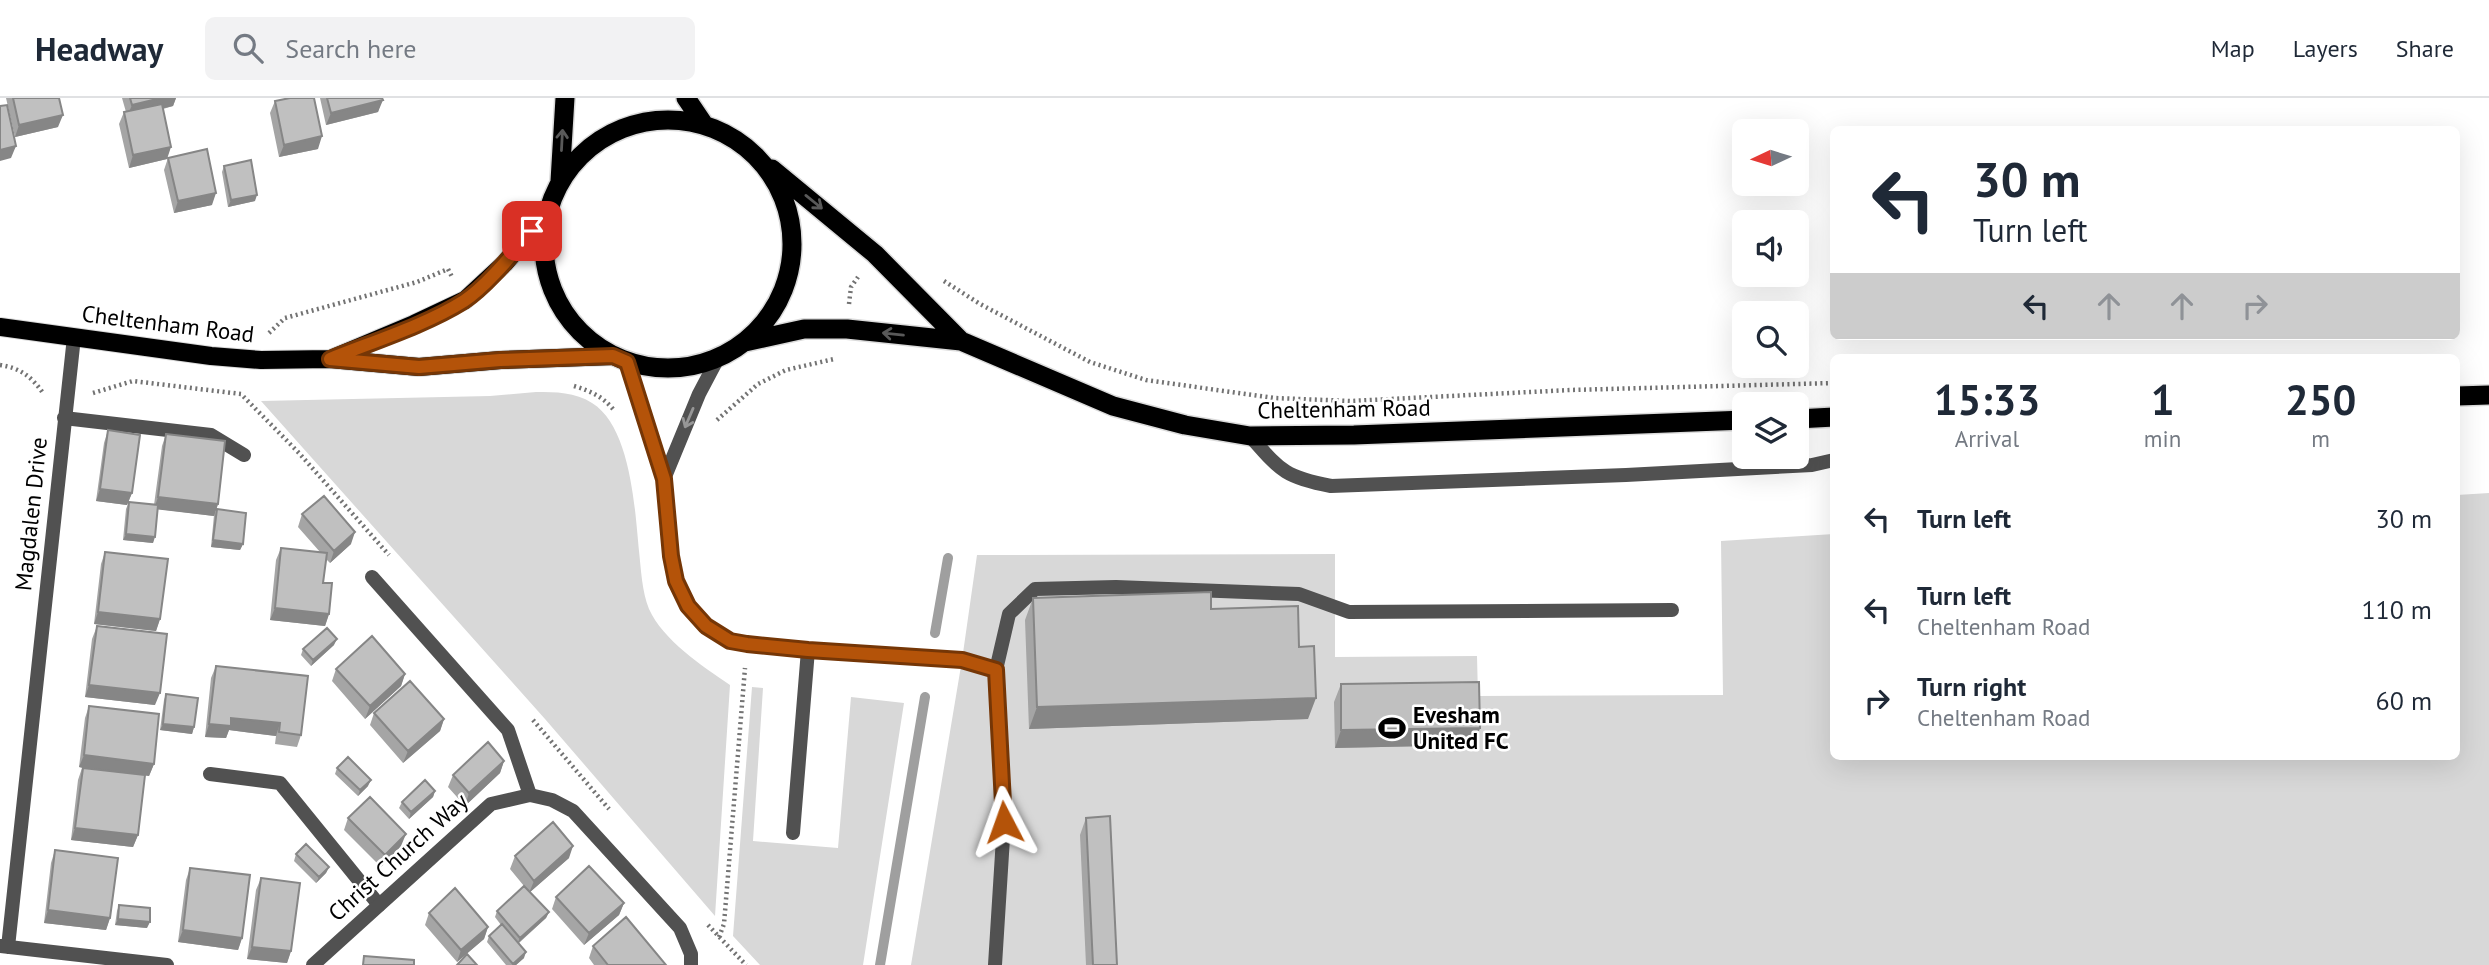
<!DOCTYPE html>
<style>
:root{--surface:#fff;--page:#f2f2f3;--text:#1f2937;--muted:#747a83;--line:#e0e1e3}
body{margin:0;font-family:"PT Sans",sans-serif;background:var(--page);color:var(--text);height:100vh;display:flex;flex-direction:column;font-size:26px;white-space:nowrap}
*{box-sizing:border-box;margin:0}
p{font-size:23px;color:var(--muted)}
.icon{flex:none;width:38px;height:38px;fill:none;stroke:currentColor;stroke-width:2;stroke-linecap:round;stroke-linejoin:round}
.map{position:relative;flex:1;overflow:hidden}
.sheet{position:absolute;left:1830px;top:256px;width:630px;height:406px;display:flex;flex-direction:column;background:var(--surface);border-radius:10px;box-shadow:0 7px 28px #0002}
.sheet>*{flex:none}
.guide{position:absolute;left:1830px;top:28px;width:630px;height:214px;border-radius:10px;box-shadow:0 7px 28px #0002;background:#fff;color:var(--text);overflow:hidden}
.needle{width:46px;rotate:266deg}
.buttons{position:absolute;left:1732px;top:21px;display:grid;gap:14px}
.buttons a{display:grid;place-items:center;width:77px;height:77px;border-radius:10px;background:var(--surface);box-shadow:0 7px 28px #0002;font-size:35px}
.pin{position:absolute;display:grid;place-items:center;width:60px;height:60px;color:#fff;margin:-30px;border-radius:14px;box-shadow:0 4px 10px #0006}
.me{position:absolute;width:77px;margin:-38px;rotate:356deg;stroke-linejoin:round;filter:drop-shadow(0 0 5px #0008)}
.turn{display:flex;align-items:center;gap:24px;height:147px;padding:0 28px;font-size:32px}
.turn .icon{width:91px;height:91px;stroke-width:2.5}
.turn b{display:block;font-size:49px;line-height:60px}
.lanes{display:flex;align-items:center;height:66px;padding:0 28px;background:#0003;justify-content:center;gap:35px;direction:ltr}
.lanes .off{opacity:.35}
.eta{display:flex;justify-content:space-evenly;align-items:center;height:119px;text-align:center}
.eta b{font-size:42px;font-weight:700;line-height:49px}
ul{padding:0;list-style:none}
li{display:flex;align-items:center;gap:21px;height:91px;padding:0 28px}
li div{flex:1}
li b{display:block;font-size:26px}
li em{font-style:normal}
header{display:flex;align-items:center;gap:42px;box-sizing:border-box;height:98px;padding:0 35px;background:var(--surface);border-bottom:2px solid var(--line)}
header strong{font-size:33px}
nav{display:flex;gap:38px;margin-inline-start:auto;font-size:24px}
.search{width:490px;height:63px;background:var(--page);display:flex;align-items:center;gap:18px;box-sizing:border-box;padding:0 24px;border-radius:10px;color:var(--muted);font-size:26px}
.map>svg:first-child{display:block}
.green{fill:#d8d8d8}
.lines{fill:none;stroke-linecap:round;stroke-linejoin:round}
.stream{stroke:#9f9f9f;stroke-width:10}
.primary-casing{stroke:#dbdbdb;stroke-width:20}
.trunk-casing{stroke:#dbdbdb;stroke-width:22}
.path{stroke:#737373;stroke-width:4.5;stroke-dasharray:2 3.5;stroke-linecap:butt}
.service{stroke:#515151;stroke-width:14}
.minor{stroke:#515151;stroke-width:14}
.primary{stroke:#000;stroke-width:18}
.trunk{stroke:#000;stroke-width:19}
.wall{fill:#a5a5a5}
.shaded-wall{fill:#868686}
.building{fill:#c0c0c0;stroke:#868686;stroke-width:2}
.oneway{stroke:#595959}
.oneway2{stroke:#979797}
.route-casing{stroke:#753606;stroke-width:18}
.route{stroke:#b45309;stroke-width:12}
.labels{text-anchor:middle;stroke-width:5;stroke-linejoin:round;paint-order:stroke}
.street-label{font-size:23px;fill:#000;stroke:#fff}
.poi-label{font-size:23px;font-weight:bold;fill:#000;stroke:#fff;text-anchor:start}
</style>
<header>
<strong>Headway</strong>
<div class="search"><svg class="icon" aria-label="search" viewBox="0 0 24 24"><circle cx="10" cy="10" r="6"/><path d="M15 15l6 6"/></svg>Search here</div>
<nav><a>Map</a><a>Layers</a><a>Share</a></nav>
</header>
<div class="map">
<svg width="2489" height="867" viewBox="0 0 2489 867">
<rect width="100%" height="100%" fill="#fff"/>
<path class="green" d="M536,294c20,0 39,0 56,11 39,24 43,107 47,148 2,18 3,41 10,58 14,31 53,57 81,76l-15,231 -170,-197 -284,-318 229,-5z
M2489,395v472h-1578l51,-305 15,-105 358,-1v103l142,-1 1,40 245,-1 -2,-154 113,-7v222h623v-261z
M752,589l11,1 -10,153 85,7 13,-151 53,6 -41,262h-103l-27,-29z"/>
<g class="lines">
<path class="stream" d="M935,535l13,-75
M880,867l45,-268"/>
<defs>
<path id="primary" d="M0,229l211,29 50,4 69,-1 89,8 82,-7 112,-4
M333,260l81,-34 51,-24 40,-37 40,-47"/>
<path id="trunk" d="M686,0l17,25
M544 146a124 124 0 1 1 248 0a124 124 0 1 1-248 0Z
M772,71l103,85 86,87
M560,83l5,-83
M745,244l59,-13h43l114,12 152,65 72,19 65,11 104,-1 391,-15
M2457,298l32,-1
M1797,321l37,-2"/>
</defs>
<use href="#primary" class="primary-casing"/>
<use href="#trunk" class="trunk-casing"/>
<path class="path" d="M944,183l36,23 110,58 56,18 128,18 77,3 219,-11 264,-7
M849,206l2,-17 7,-10
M269,235l16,-15 132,-36 31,-13 4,8
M0,267c20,3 31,11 43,28
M574,288c16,5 28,10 39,23
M93,295l40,-12 108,13 58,59 90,102
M717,322l41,-36 28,-14 48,-11
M533,622l76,89
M708,827l38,40
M719,839l5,-13 21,-256"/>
<path class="service" d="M64,320l147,17 33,20
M1250,338c30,34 34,41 81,50l295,-11 186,-10 22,-5
M372,479l136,153 22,65
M962,561l34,11
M210,676l70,9 99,122
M793,735l15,-183
M995,867l9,-143 -8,-152 13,-56 26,-25 81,-2 183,7 50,18 323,-2"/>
<path class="minor" d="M627,264l37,117 7,77 5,25 12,25 18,20 24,15 17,3 61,6 154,9
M664,381l35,-85 19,-36
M0,848l167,19
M8,849l66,-610
M313,867l178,-161 39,-9 22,5 21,11 107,117 11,26v11"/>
<use href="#primary" class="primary"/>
<use href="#trunk" class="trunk"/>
</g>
<path class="wall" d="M6,0h53l-1,29 -43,10z
M122,0h54l-3,8 -10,3 4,50 -38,9 -10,-44 5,-12h2z
M320,0h62l-4,14 -52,13z
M275,3l43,48 -39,8 -9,-44z
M168,60l44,47 -38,8 -10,-43z
M224,68l31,35 -27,6 -6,-35z
M108,332l24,63 -5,12 -31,-4 8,-58z
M166,336l52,70 -4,12 -56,-7 -5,34 -30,-3 3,-31 3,-7 25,3 8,-59z
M217,411l26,35 -3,6 -29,-3 3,-32z
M302,416l49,30 -21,19 -4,-4 -3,24 6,31 -4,12 -55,-6 6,-60 5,-12 39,4 -22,-25z
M105,454l55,67 -4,12 -62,-7 7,-60z
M1033,500l178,11 88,38 9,72 -279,10 -4,-109z
M97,528l58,79 -70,-8 7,-58z
M334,547l-23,21 -10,-11 2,-6z
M216,568l85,69 -4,12 -22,-3 1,-8 -47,-6 -3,8 -21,-1 6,-59z
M336,571l69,5 -4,12 -36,33 -33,-38z
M1341,586l139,44 -6,17 -139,3 -1,-46z
M166,596l28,33 -2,7 -32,-4 4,-30z
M89,608l65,58 -5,12 -4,-1 -7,60 -5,12 -62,-7 7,-60 4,-12 -3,-1 6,-49z
M374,615l70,6 -4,12 -37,32 -33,-38z
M504,663l-4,12 -35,33 -17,-19 5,-12z
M337,670l31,18 -10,10 -23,-22z
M435,693l-2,6 -24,22 -10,-11 3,-6z
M348,720l53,28 -20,21 -37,-37z
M1086,720l31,147h-31l-6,-130z
M55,752l55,68 -4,12 -62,-7 7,-60z
M296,756l33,13 -3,6 -10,10 -22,-22z
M515,758l54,2 -39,34 19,20 -3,6 -27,25 5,15 -8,7h-10l-19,-23 2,-6 12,-11 -6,-8 2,-6 27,-25 -14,-17z
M190,770l52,70 -4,12 -60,-8 8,-62z
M261,780l30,73 -4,12 -40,-4 9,-69z
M556,799l68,6 -5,12 -35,30 -32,-36z
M119,807l28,23 -32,-3 2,-14z
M429,815l59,14 -4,12 -27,23 -32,-37z
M593,848l73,19h-72l-5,-7z"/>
<path class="shaded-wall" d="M161,0h15l-3,8 -46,11 5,-12z
M383,2l-5,12 -52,13 5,-12z
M63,17l-5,12 -43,10 4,-12z
M322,38l-4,13 -39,8 5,-12z
M16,48l-5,12 -11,3v-11z
M171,49l-4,12 -38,9 4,-13z
M216,95l-4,12 -38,8 4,-12z
M257,97l-2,6 -27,6 3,-7z
M100,391l32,4 -5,12 -31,-4z
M158,399l60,7 -4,12 -60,-7z
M355,434l-4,12 -21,19 4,-12z
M126,436l29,3 -2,6 -30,-3z
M213,442l30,4 -3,6 -29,-3z
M275,510l54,6 -4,12 -55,-6z
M98,514l62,7 -4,12 -62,-7z
M337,541l-3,6 -23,21 2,-6z
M405,576l-4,12 -36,33 5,-13z
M89,587l71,8 -5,12 -70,-8z
M1316,600l-8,21 -279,10 8,-22z
M231,620l49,5 -4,13 -47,-6 -3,8 -21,-1 4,-13z
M444,621l-4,12 -37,32 5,-12z
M163,626l31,3 -2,7 -32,-4z
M1480,630l-6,17 -139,3 6,-18z
M84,657l70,9 -5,12 -70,-9z
M504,663l-4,12 -35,33 4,-13z
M371,682l-3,6 -10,10 2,-6z
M435,693l-2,6 -24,22 2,-7z
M75,730l63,7 -5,12 -62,-7z
M406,736l-5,12 -20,21 4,-12z
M573,748l-4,12 -40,35 5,-12z
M329,769l-3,6 -10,10 3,-6z
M624,805l-5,12 -35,30 5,-12z
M48,812l62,8 -4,12 -62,-7z
M549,814l-3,6 -29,26 3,-6z
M118,821l32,3 -3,6 -32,-3z
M488,829l-4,12 -27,23 4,-12z
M183,832l59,8 -4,12 -60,-8z
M252,849l39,4 -4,12 -40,-4z
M526,854l-2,6 -8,7h-3z"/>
<path class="building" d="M13,0h46l4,17 -44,10z
M130,0h31l-29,7z
M290,0h24l8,38 -38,9 -9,-44z
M327,0h55l1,2 -52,13z
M162,6l9,43 -38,8 -9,-43z
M7,7l9,41 -16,4v-44z
M207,51l9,44 -38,8 -10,-43z
M251,62l6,35 -26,5 -7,-34z
M108,332l32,5 -8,58 -32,-4z
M166,336l59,7 -7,63 -60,-7z
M324,398l31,36 -21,19 -32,-37z
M129,404l29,3 -3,32 -29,-3z
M217,411l29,4 -3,31 -30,-4z
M281,450l46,5 -4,30h9l-3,31 -54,-6z
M105,454l63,7 -8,60 -62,-7z
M1211,494v17l87,-3 1,41 15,-1 2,52 -279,9 -4,-109z
M97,528l70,8 -7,59 -71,-8z
M327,530l10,11 -24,21 -10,-11z
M372,538l33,38 -35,32 -34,-37z
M216,568l92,10 -7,59 -22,-3 1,-9 -49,-5v8l-22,-2z
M410,583l34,38 -36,32 -34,-38z
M1479,584l1,46 -139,2v-46z
M166,596l32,4 -4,29 -31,-3z
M89,608l70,8 -5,50 -70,-9z
M488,644l16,19 -35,32 -16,-18z
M348,659l23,23 -11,10 -23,-22z
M83,670l62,7 -7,60 -63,-7z
M425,682l10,11 -24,21 -9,-10z
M370,699l36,37 -21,21 -37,-37z
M1110,718l7,149h-24l-7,-147z
M553,724l20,24 -39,35 -19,-25z
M306,746l23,23 -10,10 -23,-23z
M55,752l63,8 -8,60 -62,-8z
M589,768l35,37 -35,30 -33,-36z
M190,770l60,7 -8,63 -59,-8z
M261,780l39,5 -9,68 -39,-4z
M524,788l25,26 -29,26 -23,-27z
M455,790l33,39 -27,23 -32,-37z
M119,807l31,3v14l-32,-3z
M626,819l40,48h-58l-15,-19z
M502,826l24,28 -13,12 -24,-28z
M467,856l10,11h-20z
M364,858l50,4v5h-51z"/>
<defs><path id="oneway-shaft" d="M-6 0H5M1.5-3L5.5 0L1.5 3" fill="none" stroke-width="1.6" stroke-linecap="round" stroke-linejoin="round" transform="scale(1.75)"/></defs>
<g class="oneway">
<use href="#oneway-shaft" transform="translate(562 42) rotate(-87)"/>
<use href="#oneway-shaft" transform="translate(814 104) rotate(39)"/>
<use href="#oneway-shaft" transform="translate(893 236) rotate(-174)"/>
</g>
<use class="oneway2" href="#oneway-shaft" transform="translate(689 320) rotate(113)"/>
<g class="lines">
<defs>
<path id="route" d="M532,133c-18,21 -45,55 -68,70 -38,24 -92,41 -134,58l89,8 81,-7 113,-4 14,6 37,117 7,77 5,25 12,25 18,20 24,15 17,3 61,6 154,10 34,10 8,152"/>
</defs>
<use href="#route" class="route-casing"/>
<use href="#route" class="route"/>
</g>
<defs>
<symbol id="stadium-bare" viewBox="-9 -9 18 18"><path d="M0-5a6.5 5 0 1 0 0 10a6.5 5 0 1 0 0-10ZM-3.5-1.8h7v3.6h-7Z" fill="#000" stroke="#fff" stroke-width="2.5" paint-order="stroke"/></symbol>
</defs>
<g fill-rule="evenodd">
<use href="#stadium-bare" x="1373" y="611" width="38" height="38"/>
</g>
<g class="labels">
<g class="street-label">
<text transform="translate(168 226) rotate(7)" y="8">Cheltenham Road</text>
<text transform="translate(1344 311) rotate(-1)" y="8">Cheltenham Road</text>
<text transform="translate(31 416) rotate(-84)" y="8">Magdalen Drive</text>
<text transform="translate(398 759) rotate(-42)" y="8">Christ Church Way</text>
</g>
<g class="poi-label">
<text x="1413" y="625">Evesham<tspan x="1413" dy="26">United FC</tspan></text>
</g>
</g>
</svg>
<div class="buttons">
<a><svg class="needle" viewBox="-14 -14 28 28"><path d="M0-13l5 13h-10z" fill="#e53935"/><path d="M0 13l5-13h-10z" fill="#747a83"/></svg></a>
<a><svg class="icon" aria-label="sound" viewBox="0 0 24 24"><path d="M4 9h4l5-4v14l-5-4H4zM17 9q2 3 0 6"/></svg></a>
<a><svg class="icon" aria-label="search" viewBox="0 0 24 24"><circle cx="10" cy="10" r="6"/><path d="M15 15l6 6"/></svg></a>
<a><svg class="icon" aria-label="layers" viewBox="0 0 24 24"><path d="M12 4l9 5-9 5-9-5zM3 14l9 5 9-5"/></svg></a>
</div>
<div class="pin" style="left:532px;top:133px;background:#d93025"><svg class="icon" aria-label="arrive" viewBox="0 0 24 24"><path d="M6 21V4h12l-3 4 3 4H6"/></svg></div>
<svg class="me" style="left:1004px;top:724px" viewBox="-20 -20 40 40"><path d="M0-17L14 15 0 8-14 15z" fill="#b45309" stroke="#fff" stroke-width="4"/></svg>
<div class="guide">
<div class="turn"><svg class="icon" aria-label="left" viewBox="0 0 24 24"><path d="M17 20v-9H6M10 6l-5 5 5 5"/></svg><div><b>30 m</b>Turn left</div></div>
<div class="lanes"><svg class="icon" aria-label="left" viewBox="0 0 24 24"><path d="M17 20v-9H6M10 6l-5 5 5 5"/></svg><svg class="icon off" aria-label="ahead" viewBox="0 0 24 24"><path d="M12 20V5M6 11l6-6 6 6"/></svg><svg class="icon off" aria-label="ahead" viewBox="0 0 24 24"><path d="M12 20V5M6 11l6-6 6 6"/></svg><svg class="icon off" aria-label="right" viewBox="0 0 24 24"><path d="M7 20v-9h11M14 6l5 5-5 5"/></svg></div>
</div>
<section class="sheet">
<div class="eta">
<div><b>15:33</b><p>Arrival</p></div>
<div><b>1</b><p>min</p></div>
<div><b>250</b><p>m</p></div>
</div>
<ul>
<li><svg class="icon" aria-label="left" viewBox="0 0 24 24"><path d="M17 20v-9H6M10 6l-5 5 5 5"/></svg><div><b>Turn left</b></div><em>30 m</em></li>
<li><svg class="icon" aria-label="left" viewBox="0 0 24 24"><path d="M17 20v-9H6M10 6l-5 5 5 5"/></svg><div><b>Turn left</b><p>Cheltenham Road</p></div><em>110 m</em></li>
<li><svg class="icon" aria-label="right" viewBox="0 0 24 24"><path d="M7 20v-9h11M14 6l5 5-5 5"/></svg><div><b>Turn right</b><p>Cheltenham Road</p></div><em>60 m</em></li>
</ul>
</section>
</div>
